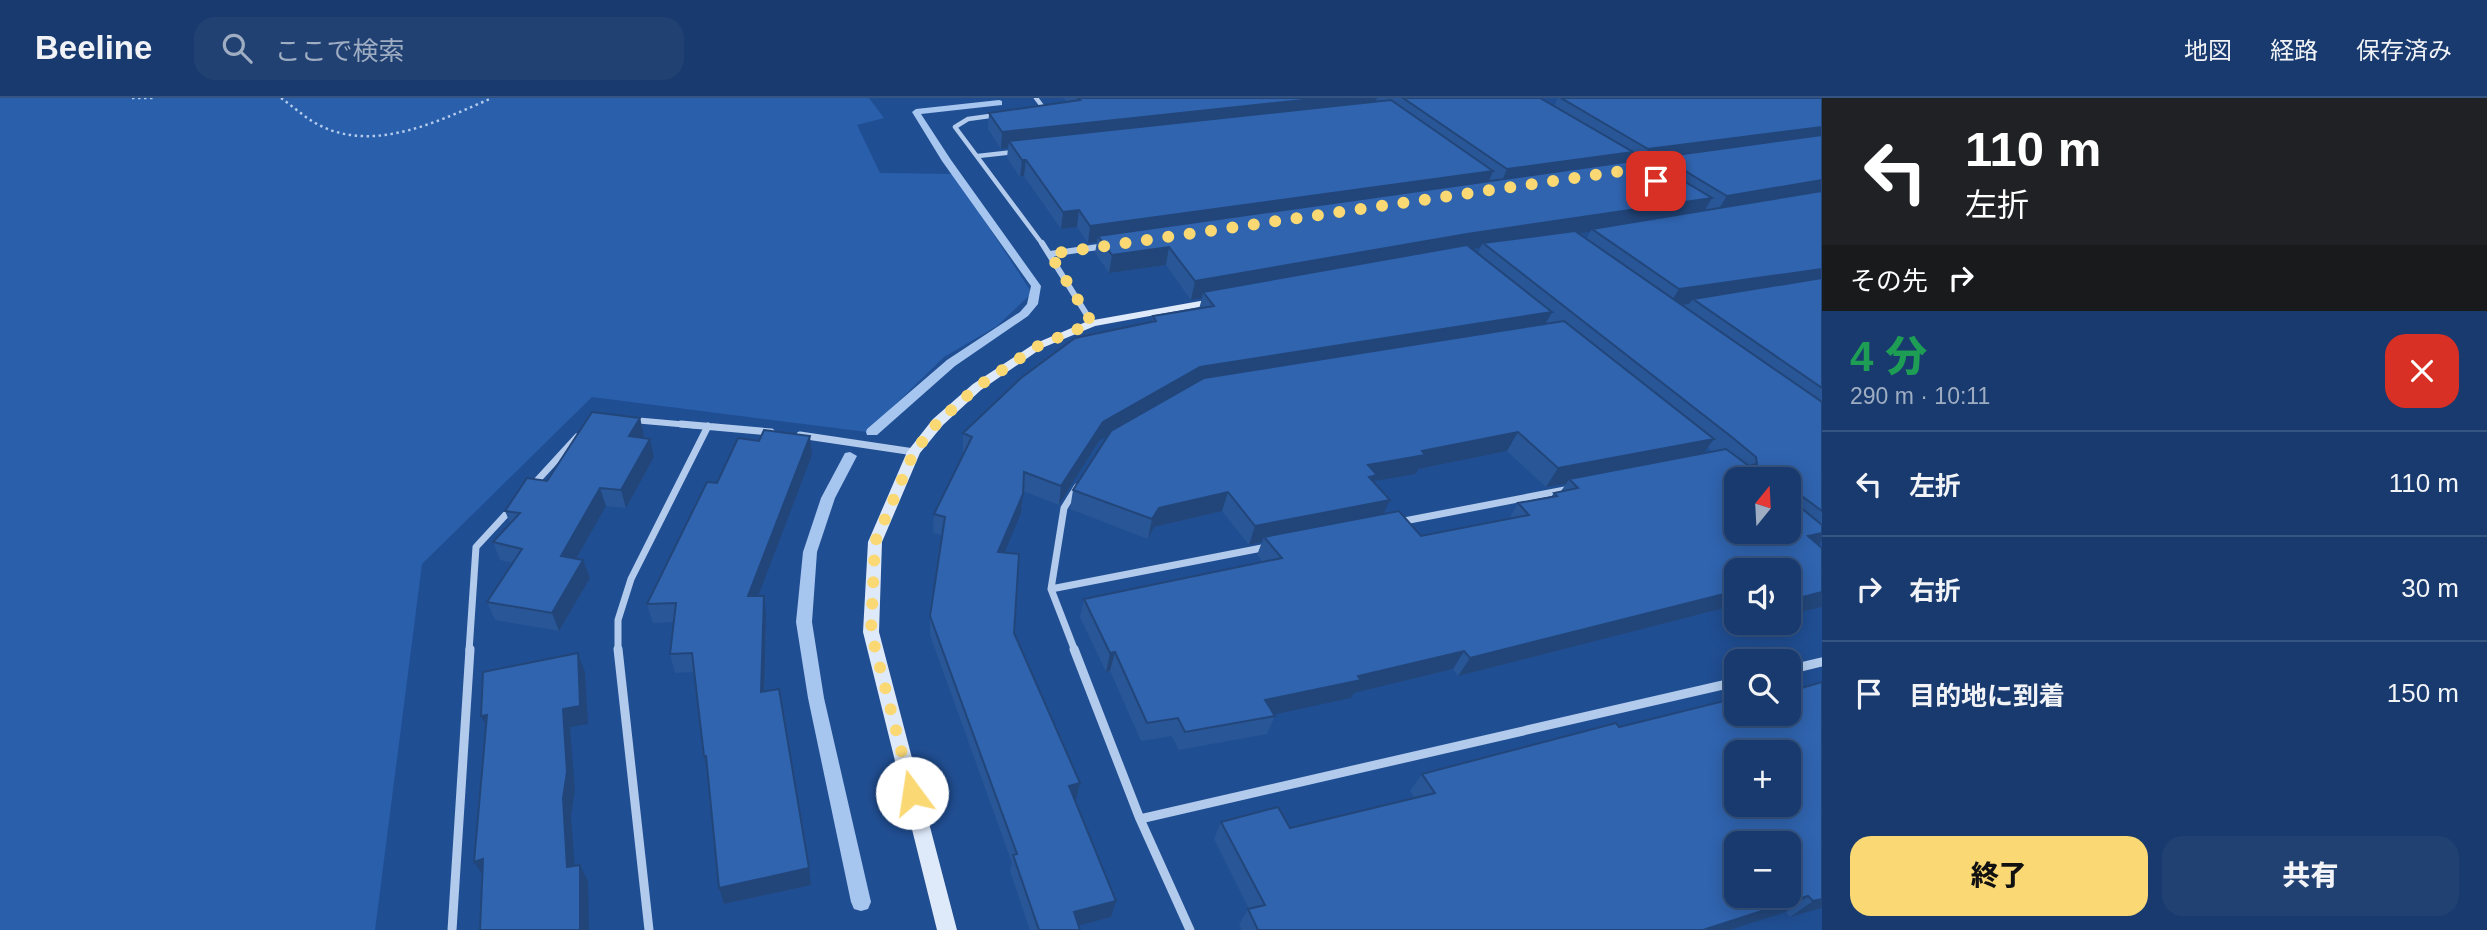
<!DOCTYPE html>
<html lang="ja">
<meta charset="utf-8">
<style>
:root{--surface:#183a6e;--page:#214173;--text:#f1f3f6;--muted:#9fadc2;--line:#365481;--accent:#fad873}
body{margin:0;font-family:Arial,"Noto Sans JP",sans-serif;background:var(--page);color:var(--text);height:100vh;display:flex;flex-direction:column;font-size:26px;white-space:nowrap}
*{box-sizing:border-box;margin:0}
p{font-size:23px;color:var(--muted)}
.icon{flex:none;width:38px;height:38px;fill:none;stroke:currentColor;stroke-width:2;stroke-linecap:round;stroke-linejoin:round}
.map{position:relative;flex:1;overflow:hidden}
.sheet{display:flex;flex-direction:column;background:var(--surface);width:665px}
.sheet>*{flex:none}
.banner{background:#202124;color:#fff;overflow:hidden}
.needle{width:46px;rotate:18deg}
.fabs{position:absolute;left:1724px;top:369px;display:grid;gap:14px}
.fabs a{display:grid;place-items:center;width:77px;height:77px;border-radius:14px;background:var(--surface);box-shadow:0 4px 18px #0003,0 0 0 2px var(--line);font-size:35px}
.pin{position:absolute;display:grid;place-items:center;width:60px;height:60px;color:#fff;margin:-30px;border-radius:14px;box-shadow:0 4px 10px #0006}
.me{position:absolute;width:77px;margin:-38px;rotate:346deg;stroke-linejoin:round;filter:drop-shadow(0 0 5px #0008)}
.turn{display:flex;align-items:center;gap:24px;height:147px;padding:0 28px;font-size:32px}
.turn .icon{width:91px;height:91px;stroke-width:2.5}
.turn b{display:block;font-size:49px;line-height:60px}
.then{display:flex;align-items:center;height:66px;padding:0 28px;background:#0003;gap:14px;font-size:26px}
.round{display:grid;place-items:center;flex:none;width:74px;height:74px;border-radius:21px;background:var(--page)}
.head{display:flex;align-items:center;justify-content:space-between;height:119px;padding:0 28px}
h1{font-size:42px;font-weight:800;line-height:52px;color:#1e9e55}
.cta{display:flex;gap:14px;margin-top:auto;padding:14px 28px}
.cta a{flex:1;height:80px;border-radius:21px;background:var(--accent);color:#111;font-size:28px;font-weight:800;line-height:80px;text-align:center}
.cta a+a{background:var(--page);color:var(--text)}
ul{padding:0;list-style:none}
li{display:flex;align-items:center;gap:21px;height:105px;padding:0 28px;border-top:2px solid var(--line)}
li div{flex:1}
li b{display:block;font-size:26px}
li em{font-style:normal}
header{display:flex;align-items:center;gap:42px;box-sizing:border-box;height:98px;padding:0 35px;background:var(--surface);border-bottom:2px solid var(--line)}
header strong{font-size:33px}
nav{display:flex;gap:38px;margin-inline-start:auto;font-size:24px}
.search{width:490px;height:63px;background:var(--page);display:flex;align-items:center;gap:18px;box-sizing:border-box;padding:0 24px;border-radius:21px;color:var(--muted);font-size:26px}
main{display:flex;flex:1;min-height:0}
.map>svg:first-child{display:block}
.green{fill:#2a5fab}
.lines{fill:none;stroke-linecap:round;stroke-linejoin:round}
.stream{fill:#a6c5ef;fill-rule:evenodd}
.path{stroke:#b2cbed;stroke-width:2.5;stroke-dasharray:2.5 3.5;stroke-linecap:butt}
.street-far3{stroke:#b2cbed;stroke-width:4.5}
.street-far2{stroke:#b2cbed;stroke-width:6}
.street-far1{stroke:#b2cbed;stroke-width:7}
.street{stroke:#b2cbed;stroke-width:9}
.secondary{fill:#dee9fa;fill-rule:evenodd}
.wall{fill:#295696;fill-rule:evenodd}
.shaded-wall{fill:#22467a}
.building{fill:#3064af;stroke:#22467a;stroke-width:2;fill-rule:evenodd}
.route{stroke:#fad873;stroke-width:12;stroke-dasharray:0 21.6}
</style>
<header>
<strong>Beeline</strong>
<div class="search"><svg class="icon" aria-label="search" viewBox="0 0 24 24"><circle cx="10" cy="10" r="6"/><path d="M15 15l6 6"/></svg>ここで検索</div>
<nav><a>地図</a><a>経路</a><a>保存済み</a></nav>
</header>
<main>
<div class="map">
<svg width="1822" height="832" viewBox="0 0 1822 832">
<rect width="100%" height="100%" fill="#204e92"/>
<path class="green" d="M0,0h869l15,20 -27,7 23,48 74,1 78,119 -35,33 -53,31 -77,75 -275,-35 -170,167 -47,366h-375z"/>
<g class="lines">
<path class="stream" d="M999,2l3,1v4l-81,9 30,46 90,126 -3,18 -10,12 -73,50 -78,69h-10l-1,-3 1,-3 80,-69 73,-48 7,-8 4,-18 -89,-125 -30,-49 4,-3z
M850,354l7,4 -22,42 -18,54 -5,70 12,76 47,204 -3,7 -7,2 -7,-2 -3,-7 -43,-204 -12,-76 7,-70 18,-54 24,-45z"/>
<path class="path" d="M132,0h24
M281,0c13,9 25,21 40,28 55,27 120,-6 171,-28"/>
<path class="street-far3" d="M1036,0l6,8 -5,5
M997,17l-29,4 -13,8 88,118
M978,58l36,-4"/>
<path class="street-far2" d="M1042,145l50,80
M1050,156l55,-8
M633,322l68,6"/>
<path class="street-far1" d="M681,326l90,8
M800,337l114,17
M533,387l44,-48
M1399,424l171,-33
M1051,491l216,-42
M469,553l7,-104 35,-38
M618,553v-31l13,-41 77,-153
M1075,553l-24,-62 13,-81 13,-21"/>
<path class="street" d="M618,551l31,281
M1074,551l66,170 50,111
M1788,572l34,-8
M1140,721l596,-137
M452,832l18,-281"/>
<path class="secondary" d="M1217,200l6,3 -2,2 -126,23 -53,22 -61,42 -38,35 -23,28 -38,89 -3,90 78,298h-20l-74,-298 5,-90 39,-90 26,-33 40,-35 61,-40 54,-23z"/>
</g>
<path class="wall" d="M1064,0h476l14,8 4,-8h264v445l-1,-1 -3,3 4,3v59l-34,8v-45h-52v35l-278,71 -5,-7 -99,24 -3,5 -77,16 1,2 -8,18 -88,16 -7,-14 -31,5 -31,-70 -4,1 -26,-55 4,-18 179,-37 -6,-7 5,-13 -13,3 -27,-34 -68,16 -6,12 -78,-30 3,-19 35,-54 -9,5 -40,64 -36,-14 -2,22 -17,39 10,81 66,150 -4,18h-1l36,116 -32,8 1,5h-50l-20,-59 2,-8 -82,-228v-19l12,-81 -9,-2 1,-19 30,-61 -1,-1v-19l189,-111 1,-6 46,-7 3,-11 -11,2 -25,-35 -57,8 -14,-20 2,-11 -9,1 -11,-16 -16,2 -37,-53 -4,1 -13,-19 1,-10 -7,1 -13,-20 1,-16 78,-11zM1590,134l-4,7 -7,-5zM1480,150l-2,6 -5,-4zM1707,349l6,5 -10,1zM1507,353l39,36 20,-3 -5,7 -7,2 -3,4 -33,6 -9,16 -88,17 -38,-22 -9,-32 1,-1 41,-7 2,-5z
M640,320l4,18 -1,2 11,19 -28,51 -20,-2 -30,53 7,1 7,18 -31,53 -64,-11 -8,-18 26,-39 -13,-3 -7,-18 17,-19 -5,-12z
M812,357l-54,141 8,19 -1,77 46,193 -87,19 -5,-16 -11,-114 -4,-18 -10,-84 -19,1 -5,-19 3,-32 -20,1 -6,-19 70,-121z
M1822,584v226l-32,9 -4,-5 -56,18h-488l-3,-5 9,-16h1l-35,-70 7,-17 69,6 125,-30 -5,-7 12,-17 197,-47 117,-13z"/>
<path class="shaded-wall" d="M1322,0h55l-3,10 -365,33 -1,7 -7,1 1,-17z
M1822,29v15l-160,15 -4,7 -18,2 8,-17z
M1633,54l-8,16 -125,18 7,-17z
M1022,62h4l-2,16 -4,1z
M1493,73l-7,17 -388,48 -1,6 -9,1 2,-17z
M1822,82v15l-106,18 11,-17z
M1712,100l-10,17 -110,14 -2,3 -102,15 -5,-4 -3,5 -277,44 -1,6 -11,2 4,-19 272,-47z
M1079,112l-2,17 -16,2 2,-17z
M1169,149l-3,18 -57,8 3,-18z
M1822,171v16l-129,14 -4,5 -21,3 11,-18z
M1552,214l-10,18 -346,56 -97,55 -40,64 2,-19 42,-64 97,-55z
M640,320l4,18 -10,18 -5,-18z
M1518,334l-11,19 -89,18 -2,5 -41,7 -6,13 -1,-29 54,-14z
M810,338l2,19 -61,160 -3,-19z
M650,341l4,18 -28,51 -5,-18z
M1714,341l-14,19 -131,21 -3,5 -20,3 12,-19z
M600,390l6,18 -39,69 -6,-19z
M1228,394l-6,19 -68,16 -6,12 4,-20 7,-11z
M1023,396l-2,19 -24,58 1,-19z
M1390,402l-9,19 -117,18 -2,5 -13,3 6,-19z
M1822,435v8l-9,9 -5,-14z
M583,462l7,18 -31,53 -7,-18z
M1736,493v14l-278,71 12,-18z
M1822,494v15l-34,8v-6l11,-11z
M764,498l2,19 -2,96 -3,-19z
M1464,553l-11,18 -99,24 -3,5 -93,20 7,-18 93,-24z
M1115,554l-5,19 -4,1 4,-19z
M578,555l7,19 3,52 -18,3 5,63 -4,26 5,68 -9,-17 -4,-69v-89z
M487,617l4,19 -10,-18z
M704,658h2l2,18z
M1080,685l-4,18 -11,3 4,-18z
M483,761l2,19 -11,-16z
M580,767l8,16 1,49h-9z
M809,770l2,17 -87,19 -5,-16z
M1808,798l-22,16 -56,18h-27z
M1822,801v9l-32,9 23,-16z
M1116,803l-5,16 -41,11 4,-16z"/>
<path class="building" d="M1078,0h244l-320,34 -13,-19 91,-13z
M1403,0h137l93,54 -126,17z
M1561,0h261v29l-174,22z
M1391,2l102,71 -403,55 -11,-16 -16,2 -37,-52h-4l-13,-19z
M1822,37v45l-95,16 -65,-39z
M1647,61l65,39 -245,36 -272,47 -26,-34 -57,8 -14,-19z
M1822,93v78l-143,20 -87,-60z
M1575,133l247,171v109l-19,-14 -5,4 2,6 22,18v8l-14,3 14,12v44l-23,6 -11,-10v-18h-52v21l-266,67 -6,-7 -106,25 3,4 -96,20 10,16 -90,16 -7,-14 -31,5 -32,-71 -5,1 -26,-54 198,-41 -18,-21 135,-26 22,25 108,-21 -11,-12 39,-7 -3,-3 24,-5 -9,-9 157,-30 23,17 8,-2 -1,-7 -23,-19 -250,-195zM1736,382h52v52h-52z
M1467,147l85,67 -352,55 -97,55 -42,64 -37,-14 -1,22 -25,58 21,2 -5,79 66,150 -11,3 47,115 -42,11 6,18h-41l-26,-75 4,-1 -87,-238 15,-99 -11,-3 38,-77 -9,-4 58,-55 54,-40 81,-17 -3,-5 61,-10 -11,-14z
M1822,180v110l-129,-89z
M1564,223l150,118 -156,29 -40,-36 -96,19 3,4 -57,10 9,10 -8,2 21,23 -135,26 -27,-34 -69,16 -7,11 -79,-29 38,-59 93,-53z
M592,314l48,6 -11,18 21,3 -29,51 -21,-2 -39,68 22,4 -31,53 -65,-11 35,-53 -29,-7 27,-29 -15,-2 22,-33 20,3z
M764,332l46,6 -62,160h16l-3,96 18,-3 30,179 -90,20 -13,-132h-2l-12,-103 -22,1 6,-51 -29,1 60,-122 10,1 21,-45 21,3z
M578,555l2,53 -17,3 4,63 -4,26 4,69 13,-2v65h-100l3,-71 -9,3 13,-147 -6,1 2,-44z
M1822,584v217l-9,2 -5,-5 -105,34h-445l-10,-21 17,-4 -44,-83 57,-15 12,21 145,-35 -13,-19 194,-51 3,4 117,-29v16h52v-22zM1736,654h52v53h-52zM1736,746h52v52h-52z"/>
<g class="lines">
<path class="route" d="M912,695l-41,-161 4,-90 39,-90 24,-30 39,-35 61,-41 54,-23 -42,-69 586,-85 20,12"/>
</g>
</svg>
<div class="fabs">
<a><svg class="needle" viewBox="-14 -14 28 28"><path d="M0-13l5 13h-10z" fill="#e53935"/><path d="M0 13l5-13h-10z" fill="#9fadc2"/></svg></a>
<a><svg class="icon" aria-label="sound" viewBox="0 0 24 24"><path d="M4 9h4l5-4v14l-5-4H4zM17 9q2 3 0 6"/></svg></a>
<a><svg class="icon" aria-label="search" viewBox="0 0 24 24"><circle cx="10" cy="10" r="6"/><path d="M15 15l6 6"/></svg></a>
<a>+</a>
<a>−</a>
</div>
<div class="pin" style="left:1656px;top:83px;background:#d93025"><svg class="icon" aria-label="arrive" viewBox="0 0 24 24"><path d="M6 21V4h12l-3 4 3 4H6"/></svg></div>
<svg class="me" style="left:912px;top:695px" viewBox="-20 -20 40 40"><circle r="19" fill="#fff"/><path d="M0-13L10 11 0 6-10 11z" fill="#fad873"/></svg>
</div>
<section class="sheet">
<div class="banner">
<div class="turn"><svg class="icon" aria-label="left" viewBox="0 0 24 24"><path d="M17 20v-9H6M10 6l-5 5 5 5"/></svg><div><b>110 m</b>左折</div></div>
<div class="then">その先<svg class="icon" aria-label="right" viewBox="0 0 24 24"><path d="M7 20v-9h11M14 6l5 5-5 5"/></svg></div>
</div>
<div class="head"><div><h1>4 分</h1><p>290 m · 10:11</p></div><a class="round" style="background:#d93025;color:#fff"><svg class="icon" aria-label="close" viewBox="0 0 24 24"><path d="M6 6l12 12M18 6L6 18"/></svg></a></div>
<ul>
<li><svg class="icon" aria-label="left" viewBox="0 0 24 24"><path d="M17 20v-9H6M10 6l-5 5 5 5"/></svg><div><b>左折</b></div><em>110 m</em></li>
<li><svg class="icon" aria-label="right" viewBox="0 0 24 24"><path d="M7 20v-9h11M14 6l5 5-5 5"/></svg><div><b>右折</b></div><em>30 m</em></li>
<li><svg class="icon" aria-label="arrive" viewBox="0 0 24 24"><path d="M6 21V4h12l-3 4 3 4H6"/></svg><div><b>目的地に到着</b></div><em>150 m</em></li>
</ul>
<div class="cta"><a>終了</a><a>共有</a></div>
</section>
</main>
